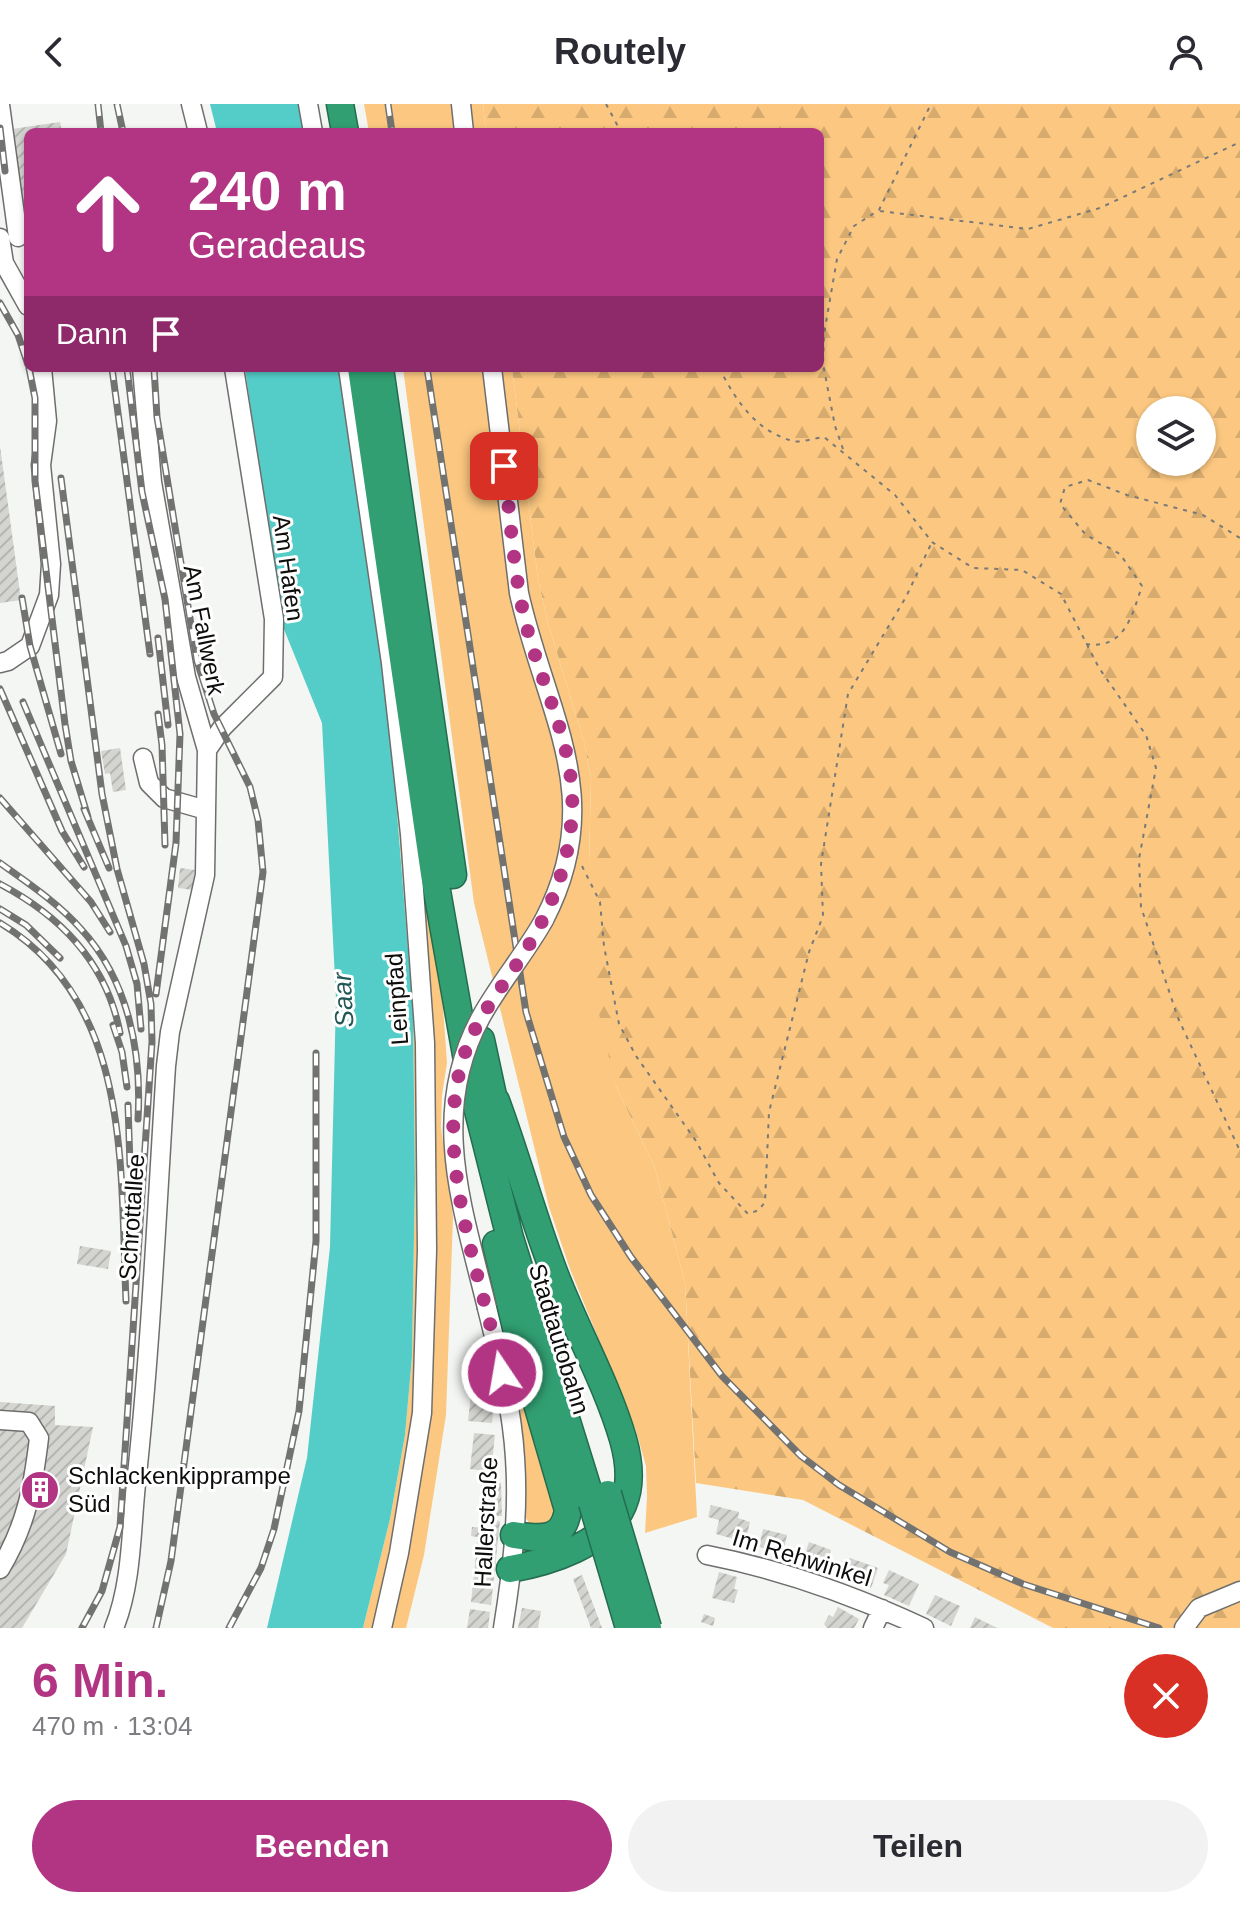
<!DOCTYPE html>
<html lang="de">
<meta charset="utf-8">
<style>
:root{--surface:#fff;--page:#f2f2f3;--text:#2b2b33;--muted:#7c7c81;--accent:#b23584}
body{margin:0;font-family:Arial,sans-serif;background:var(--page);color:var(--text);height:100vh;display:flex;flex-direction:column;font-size:30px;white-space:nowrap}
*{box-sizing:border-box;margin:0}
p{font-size:26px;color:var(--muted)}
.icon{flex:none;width:44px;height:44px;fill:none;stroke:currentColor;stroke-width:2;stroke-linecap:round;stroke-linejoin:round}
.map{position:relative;height:1524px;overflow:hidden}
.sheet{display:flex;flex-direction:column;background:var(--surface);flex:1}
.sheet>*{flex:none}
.top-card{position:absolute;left:24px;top:24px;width:800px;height:244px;border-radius:12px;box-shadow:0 2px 6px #0004;background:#b23584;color:#fff;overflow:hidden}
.controls{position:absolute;left:1136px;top:292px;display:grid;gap:16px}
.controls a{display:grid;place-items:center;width:80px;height:80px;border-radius:50%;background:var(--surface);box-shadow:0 2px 6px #0004;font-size:40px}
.pin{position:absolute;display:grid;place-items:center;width:68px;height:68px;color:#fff;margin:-34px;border-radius:16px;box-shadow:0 4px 12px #0006}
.me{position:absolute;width:88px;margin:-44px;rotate:348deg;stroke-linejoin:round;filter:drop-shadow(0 0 6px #0008)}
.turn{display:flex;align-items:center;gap:28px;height:168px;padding:0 32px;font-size:36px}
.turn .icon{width:104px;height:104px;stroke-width:2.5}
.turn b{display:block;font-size:56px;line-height:68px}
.then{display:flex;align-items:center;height:76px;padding:0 32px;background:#0003;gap:16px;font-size:30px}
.round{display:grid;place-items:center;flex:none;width:84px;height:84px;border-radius:42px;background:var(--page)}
.summary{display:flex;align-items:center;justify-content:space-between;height:136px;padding:0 32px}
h1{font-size:48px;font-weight:700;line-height:60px;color:var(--accent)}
.cta{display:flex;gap:16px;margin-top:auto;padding:16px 32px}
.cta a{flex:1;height:92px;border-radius:48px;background:var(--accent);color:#fff;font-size:32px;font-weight:700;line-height:92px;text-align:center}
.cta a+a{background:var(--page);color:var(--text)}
header{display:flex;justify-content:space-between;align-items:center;height:104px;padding:0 32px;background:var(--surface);font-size:36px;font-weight:700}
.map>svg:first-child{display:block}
.grass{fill:#fcc881}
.forest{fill:url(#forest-firs);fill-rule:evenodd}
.water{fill:#54cdc8}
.building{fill:url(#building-hatch)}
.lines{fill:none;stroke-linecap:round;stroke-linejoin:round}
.minor-casing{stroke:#6e6f6d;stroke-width:21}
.highway-casing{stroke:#246c4e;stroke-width:29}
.path{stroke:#797a78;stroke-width:2;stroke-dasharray:4 6;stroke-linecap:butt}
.minor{stroke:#fff;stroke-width:18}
.highway{stroke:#319f72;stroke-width:26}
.rail-casing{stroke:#727371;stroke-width:7}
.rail{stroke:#fff;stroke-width:4;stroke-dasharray:12;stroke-linecap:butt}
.minor-bridge-casing{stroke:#6e6f6d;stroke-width:21;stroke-linecap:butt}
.highway-bridge-casing{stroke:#246c4e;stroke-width:29;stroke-linecap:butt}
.minor-bridge{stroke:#fff;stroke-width:18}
.highway-bridge{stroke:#319f72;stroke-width:26}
.route{stroke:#b23584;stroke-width:14;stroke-dasharray:0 25.2}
.labels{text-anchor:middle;stroke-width:6;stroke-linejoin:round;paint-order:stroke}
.street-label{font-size:24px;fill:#0d0d0c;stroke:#fff}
.poi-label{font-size:24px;fill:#0d0d0c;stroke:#fff;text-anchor:start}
.water-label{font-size:26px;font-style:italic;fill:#235755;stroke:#fff}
</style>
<header><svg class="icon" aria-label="back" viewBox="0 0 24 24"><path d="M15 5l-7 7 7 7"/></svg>Routely<svg class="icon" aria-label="person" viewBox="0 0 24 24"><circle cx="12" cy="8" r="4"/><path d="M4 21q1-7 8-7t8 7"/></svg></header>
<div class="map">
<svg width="1240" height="1524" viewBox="0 0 1240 1524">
<defs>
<pattern id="forest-firs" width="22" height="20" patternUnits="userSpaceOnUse" patternTransform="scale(2)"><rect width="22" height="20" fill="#fcc881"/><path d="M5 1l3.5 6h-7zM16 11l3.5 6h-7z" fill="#d7ab6e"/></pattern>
<pattern id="building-hatch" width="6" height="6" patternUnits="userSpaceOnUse" patternTransform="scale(2)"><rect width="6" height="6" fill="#d4d4d1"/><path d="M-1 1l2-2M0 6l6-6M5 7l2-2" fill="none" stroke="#b5b5b2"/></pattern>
</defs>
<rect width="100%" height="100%" fill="#f4f6f3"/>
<path class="grass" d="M364,0h119l3,28h-117z
M403,264h109l26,211 10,44 36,119 7,36 -2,85 26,221 40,84 30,115 12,234 -52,16 2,-36 -1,-31 -10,-35 -66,-162 -21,-62 -75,-304z
M384,534l59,369 4,56 -5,32 -1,32 12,90 -7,198 -22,140 -18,73h-43l27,-109 15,-84 7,-78 3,-178 -2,-167z
M508,1245l48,153 -2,20 -15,6 -10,-5 -5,-8 -4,-118z"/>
<path class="forest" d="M483,0h757v1524h-187l-250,-128 -107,-17 -11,-200 -30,-115 -40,-84 -23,-101 -3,-120 2,-85 -7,-36 -36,-119 -10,-44 -26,-211h308v-236h-334zM1150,306h52v52h-52z"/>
<path class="water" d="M210,0h92l5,28h-90z
M245,264h96l47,332 25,312 2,167 -3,178 -7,78 -15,84 -27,109h-96l40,-170 23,-211 6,-248 -14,-276 -43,-106z"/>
<path class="building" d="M60,18l2,10h-34v81h-5l-11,-84z
M0,342l21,154 -21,3z
M120,644l6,42 -13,2 -3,-19 -5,1 -4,-23z
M180,764l15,2 -2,20 -15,-2z
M80,1142l31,5 -3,18 -31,-5z
M472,1282l24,2 -4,35 -24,-2z
M0,1298l55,4v19l38,2 -27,127 -44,74h-22z
M474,1329l21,2 -4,37 -21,-3z
M481,1379h20l1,33h-20z
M711,1401l28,7 -1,6 12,4 -5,20 -29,-8 3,-14 -11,-3z
M488,1415l12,2 -9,84 -20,-3 7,-65 -7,-1 1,-9 15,1z
M763,1425l24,6 -4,18 -24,-6z
M809,1438l22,8 -6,20 -23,-7z
M850,1454l28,10 -7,20 -28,-10z
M889,1466l30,14 -10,22 -25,-11 5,-10 -6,-2z
M719,1468l18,5 -3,12 4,1 -4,13 -22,-5z
M582,1471l20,53h-11l-18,-49z
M935,1491l25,11 -9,20 -25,-12z
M838,1503l21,12 -5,9h-27l-3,-4 5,-9 4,2z
M522,1504l19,3 -3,17h-20z
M470,1505l20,3 -2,16h-21z
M704,1510l11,4 -2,8 -12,-4z
M975,1513l22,11h-27z"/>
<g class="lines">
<defs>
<path id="minor" d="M191,0l7,28
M308,0l5,28
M461,0l3,28
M0,1l18,132
M0,134l4,25 24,43
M348,264l43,295 19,171 15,209 2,207 -5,163 -23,140 -17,75
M492,264l27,225c26,119 90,203 25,327
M0,559l8,-2 22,-15 19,-51 2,-31 -10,-99 6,-44 -5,-53
M207,646l15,-22 51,-51 1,-58 -40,-251
M143,654l6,25 15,15 42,12
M487,1204c12,49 25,99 28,150 4,56 -3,114 -12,170
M0,1316l29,2 10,16c-6,50 -13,88 -39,131
M707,1451c76,15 146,40 217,73
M114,1524c18,-44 17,-97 22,-144 15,-138 21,-278 30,-418l4,-34 35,-157 2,-125 -21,-73 -34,-195 -10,-114
M873,1524l9,-19
M1184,1524l15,-20 41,-17"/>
<path id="highway" d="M340,0l5,28
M361,264l73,506 37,209 39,155 81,261
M380,264l73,507
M481,936l17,79
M496,997c20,54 35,109 55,163 21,59 54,114 72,175 6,21 9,45 0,66 -17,40 -74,57 -113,64
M496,1140l25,105 47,161c-5,32 -27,29 -54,25"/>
</defs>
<use href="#minor" class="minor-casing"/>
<use href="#highway" class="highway-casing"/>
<path class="path" d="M606,0l15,28
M880,107l148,18 72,-21 140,-66
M719,264c17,32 36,63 74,73 8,2 22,-3 31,-4l71,58 37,47 41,26 49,2 39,24 38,74 47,67 10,33 -17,91 2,48 37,111 62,133
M843,345l-8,-23 -12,-62 1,-30 13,-75 17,-33 25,-16 52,-106
M1086,540c39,6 46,-29 56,-58l-22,-32 -34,-19 -26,-31 5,-17 23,-7 39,15 76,20 37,23
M582,762l18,36 4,44 15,78 17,32 60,85 23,42 29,31 11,-4 6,-8 4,-90 40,-160 14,-36 -2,-52 27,-170 58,-97 26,-55"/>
<use href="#minor" class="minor"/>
<use href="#highway" class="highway"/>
<defs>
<path id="rail" d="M98,0l3,28
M117,0l6,28
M388,0l4,28
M0,24l5,43
M0,199l18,32 10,30
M29,264l6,30v83l30,243 6,37 17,56
M112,264l38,286
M127,264l15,124 23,107 15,135 -4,109 -20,151
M154,264l3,49 40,244 17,53 36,73 8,33 5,52 -92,689 -15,67
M427,264l99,644 38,125 27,58 40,62 91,119 79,80 38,29 111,67 73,32 136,44
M61,374l41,316 15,75 27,95 7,40 1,38 -32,485 -18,64 -20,37
M22,494l8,48 31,108
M158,534l10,87
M0,585l62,142 22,36
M23,598l103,244 11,38 4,45
M158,610l4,31 3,100
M0,694l91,104 19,30
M84,705l25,59
M0,759c28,20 58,40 81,66 47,51 61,122 57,190
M0,780c61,32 107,80 120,149
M0,805l26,16 34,33
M0,819c132,79 120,243 126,378
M113,921l9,27 5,35
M128,1001l2,60
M229,1524l32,-60 13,-39 25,-118 17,-170v-188"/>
</defs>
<use href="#rail" class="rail-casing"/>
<use href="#rail" class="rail"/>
<defs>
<path id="minor-bridge" d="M487,1204c-24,-100 -59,-194 -6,-291 18,-33 44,-63 63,-97"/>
<path id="highway-bridge" d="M608,1390l40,134
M592,1399l37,125"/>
</defs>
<use href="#minor-bridge" class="minor-bridge-casing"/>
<use href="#highway-bridge" class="highway-bridge-casing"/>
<use href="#minor-bridge" class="minor-bridge"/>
<use href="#highway-bridge" class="highway-bridge"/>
</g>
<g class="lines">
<path class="route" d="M502,1269c-22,-103 -75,-229 -33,-331 11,-26 28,-48 44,-72 33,-49 55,-96 59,-156 4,-66 -29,-124 -45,-186 -14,-53 -16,-109 -23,-162"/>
</g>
<defs>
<symbol id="building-disc" viewBox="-11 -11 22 22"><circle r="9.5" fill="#b23584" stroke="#fff"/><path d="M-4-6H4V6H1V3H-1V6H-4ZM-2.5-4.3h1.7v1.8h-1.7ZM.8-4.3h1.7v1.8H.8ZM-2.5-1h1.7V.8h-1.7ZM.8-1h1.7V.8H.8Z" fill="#fff"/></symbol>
</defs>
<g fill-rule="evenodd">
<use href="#building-disc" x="18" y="1364" width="44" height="44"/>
</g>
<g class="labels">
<g class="street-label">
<text transform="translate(288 464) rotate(82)" y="8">Am Hafen</text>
<text transform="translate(204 526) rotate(79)" y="8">Am Fallwerk</text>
<text transform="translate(397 895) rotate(-94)" y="8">Leinpfad</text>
<text transform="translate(132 1113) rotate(-86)" y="8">Schrottallee</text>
<text transform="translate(559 1235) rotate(73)" y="8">Stadtautobahn</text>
<text transform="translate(486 1418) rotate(-87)" y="8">Hallerstraße</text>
<text transform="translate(802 1454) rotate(17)" y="8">Im Rehwinkel</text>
</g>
<g class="poi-label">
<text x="68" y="1380">Schlackenkipprampe<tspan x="68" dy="28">Süd</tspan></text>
</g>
<g class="water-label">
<text transform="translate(343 896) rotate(-93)" y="9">Saar</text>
</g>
</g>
</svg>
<div class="controls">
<a><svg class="icon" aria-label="layers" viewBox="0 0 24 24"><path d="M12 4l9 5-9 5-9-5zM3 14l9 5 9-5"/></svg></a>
</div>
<div class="pin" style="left:504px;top:362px;background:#d93025"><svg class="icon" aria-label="arrive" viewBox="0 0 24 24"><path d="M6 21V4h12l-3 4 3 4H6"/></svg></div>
<svg class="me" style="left:502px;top:1269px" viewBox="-20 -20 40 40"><circle r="17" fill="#b23584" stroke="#fff" stroke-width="3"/><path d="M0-11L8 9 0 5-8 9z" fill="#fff"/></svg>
<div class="top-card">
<div class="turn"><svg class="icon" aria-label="ahead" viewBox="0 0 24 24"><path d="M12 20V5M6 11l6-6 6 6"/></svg><div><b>240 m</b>Geradeaus</div></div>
<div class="then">Dann<svg class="icon" aria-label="arrive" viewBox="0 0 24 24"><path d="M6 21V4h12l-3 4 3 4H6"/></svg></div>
</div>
</div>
<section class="sheet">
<div class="summary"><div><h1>6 Min.</h1><p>470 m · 13:04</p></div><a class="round" style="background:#d93025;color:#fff"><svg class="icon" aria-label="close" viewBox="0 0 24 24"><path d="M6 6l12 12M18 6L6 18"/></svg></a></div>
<div class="cta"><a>Beenden</a><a>Teilen</a></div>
</section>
